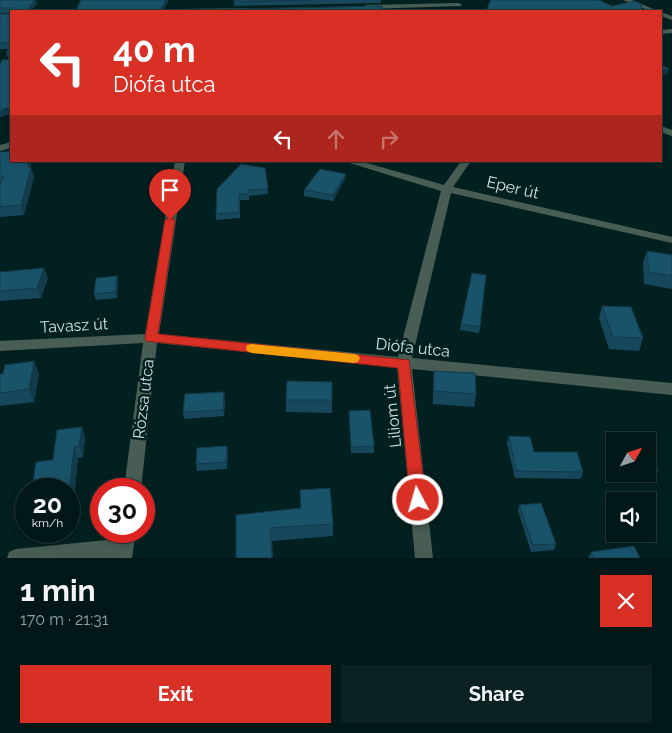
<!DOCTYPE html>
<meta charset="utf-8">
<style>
:root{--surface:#021818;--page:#0c2121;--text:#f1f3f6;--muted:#96a0a2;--line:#233737;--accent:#d93025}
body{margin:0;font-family:Raleway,sans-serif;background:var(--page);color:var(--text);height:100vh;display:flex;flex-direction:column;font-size:19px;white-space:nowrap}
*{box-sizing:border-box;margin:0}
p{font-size:16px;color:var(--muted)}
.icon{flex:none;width:28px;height:28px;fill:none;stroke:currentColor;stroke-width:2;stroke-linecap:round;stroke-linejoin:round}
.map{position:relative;height:558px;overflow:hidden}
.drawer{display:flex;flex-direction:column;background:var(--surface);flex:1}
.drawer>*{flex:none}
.top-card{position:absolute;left:10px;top:10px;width:652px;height:152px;border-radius:0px;box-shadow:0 2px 8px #0003,0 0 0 1px var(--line);background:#d93025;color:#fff;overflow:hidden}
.needle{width:32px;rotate:50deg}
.controls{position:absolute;left:606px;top:432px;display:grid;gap:10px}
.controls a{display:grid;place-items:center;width:50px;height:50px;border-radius:0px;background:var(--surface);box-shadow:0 2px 8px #0003,0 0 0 1px var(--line);font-size:25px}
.speed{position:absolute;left:15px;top:478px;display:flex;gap:10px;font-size:25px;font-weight:700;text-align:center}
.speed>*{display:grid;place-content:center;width:65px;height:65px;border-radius:50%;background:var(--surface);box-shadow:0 2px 8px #0003,0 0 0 1px var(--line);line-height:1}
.speed small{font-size:12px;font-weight:400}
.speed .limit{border:8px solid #d22;background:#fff;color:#111}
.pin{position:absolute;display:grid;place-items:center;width:42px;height:42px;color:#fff;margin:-51px -21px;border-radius:50% 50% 50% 0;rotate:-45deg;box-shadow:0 0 5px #0007}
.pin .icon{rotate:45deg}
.me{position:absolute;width:55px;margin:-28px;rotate:354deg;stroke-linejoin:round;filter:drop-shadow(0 0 4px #0008)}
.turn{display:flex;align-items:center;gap:18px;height:105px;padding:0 20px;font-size:22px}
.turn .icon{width:65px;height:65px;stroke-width:2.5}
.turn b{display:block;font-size:35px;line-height:42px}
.lanes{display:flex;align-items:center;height:48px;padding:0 20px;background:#0003;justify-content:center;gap:25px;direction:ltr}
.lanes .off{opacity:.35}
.round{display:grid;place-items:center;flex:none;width:52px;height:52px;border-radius:0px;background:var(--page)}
.summary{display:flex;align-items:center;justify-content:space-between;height:85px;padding:0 20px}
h1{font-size:30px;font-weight:700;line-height:38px}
.action{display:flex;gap:10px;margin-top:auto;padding:10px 20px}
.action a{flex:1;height:58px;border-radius:0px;background:var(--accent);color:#fff;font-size:20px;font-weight:700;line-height:58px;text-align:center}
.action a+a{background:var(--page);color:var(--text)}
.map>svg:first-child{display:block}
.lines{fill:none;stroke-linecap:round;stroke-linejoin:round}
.minor{fill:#485e54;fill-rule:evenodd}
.wall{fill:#16475b}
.shaded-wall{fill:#123a4a}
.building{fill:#19536a;stroke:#123a4a}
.route{fill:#d93025;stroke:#8d1f18}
.slow{fill:#f59e0b}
.labels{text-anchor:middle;stroke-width:5;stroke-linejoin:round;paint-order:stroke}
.street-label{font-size:16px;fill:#cde1e1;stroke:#032020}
</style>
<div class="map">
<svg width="672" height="558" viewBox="0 0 672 558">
<rect width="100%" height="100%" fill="#032020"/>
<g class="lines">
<path class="minor" d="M623,0h9l26,11h-8z
M459,3l3,2 -1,1 -95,3 -3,-2 3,-2z
M251,8l1,1 -3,2h-74l3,-2z
M661,12l11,4v4l-11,-4z
M672,29v4l-11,1v-4z
M661,126l11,4v6l-11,-4z
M11,142v6l-11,3v-6z
M175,161h10l-26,173 239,23 43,-166 -98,-30h17l84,24 17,-24h10l-18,26 219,50v6l-221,-50 -39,165 260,25v12l-260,-26 21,189h-18l-18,-191 -240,-24 -16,146h-17l19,-146 -143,8v-10l145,-7z
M118,531h18l-4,27h-125l2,-6 7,-3 101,-10z"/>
</g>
<path class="wall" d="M0,0l37,4 -26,7v103l-6,1v1l-5,1v-53l11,-5 -3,-1 -2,-5 3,-4h-9v-35h11v-1h-11z
M234,0h147v3l-147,3z
M0,152l31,9v6l3,10 -10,38 -24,2z
M265,168l3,26 -19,2v4h-9v18l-24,2v-6z
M346,174l-1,5 -12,22 -29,-5v-6z
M647,251l25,4v34l-28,-5 -1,-21z
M0,272l48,6 -7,20 -41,3z
M117,276l1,6 -1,16 -21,2 -2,-6z
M602,306l41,32 -4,13 -30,-2 -10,-31z
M461,324l19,3 -1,6 -19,-3z
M34,361l5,13 -5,28 -34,4v-32h3z
M434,371l42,23 -2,13 -41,-3v-21z
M332,382v31l-46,-1v-12z
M225,399l-1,17 -40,3 -1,-7z
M349,411l25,35v7h-23z
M82,427l3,11 -2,19 -5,1 -5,51 -4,1v-21l-16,-29z
M509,436l25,16 49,20 -2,7 -66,-1 -8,-35z
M648,445l10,26 -3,7 -23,-2v-2h16z
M228,452l-1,17 -30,2 -1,-7z
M519,505l37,39 -2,6 -23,2 -13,-41z
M236,515l97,9v12l-61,5 1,17h-37z
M591,552l49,6h-52z"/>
<path class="shaded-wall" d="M32,0h4l1,4 -6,7h-5z
M166,0h3l-6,11h-3z
M669,69l-2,5 -6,1v-5z
M11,107v7l-6,1v1l-5,1v-6l3,-2z
M28,161h3v7v-1l3,10 -10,38 -3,-10 7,-38z
M346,174l-1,5 -12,22v-6z
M44,268l4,10 -7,20 -4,-10z
M117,276l1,6 -1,16 -2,-6z
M34,361l5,13 -5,28 -5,-13z
M224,392l1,7 -1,17 -1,-6z
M82,427l3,11 -2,19 -4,-11z
M227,446l1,6 -1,17 -1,-7z
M74,447l4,11 -5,51 -4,-9v-7z"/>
<path class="building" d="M0,0h35l-9,11h-15v32h-11v-29h11v-6h-11z
M81,0h85l-6,11h-84z
M234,0h79l-79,2z
M491,0h108l13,6 23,-5 6,3 1,7h-156z
M382,6l1,5h-150v-2z
M11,44v14v-5h-5z
M11,59v48l-8,2v1l-3,1v-47l2,-4z
M661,65l8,4 -8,1z
M11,151v10h17v6h3l-10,38 -21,2v-21l4,-10h-4v-24z
M241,164l24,4 3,21 -20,1v4h-9v18l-23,2 1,-25z
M320,169l26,5 -13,21 -29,-5z
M647,251l25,4v21l-23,-4z
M44,268l-7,20 -37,3v-19z
M472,273l14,2 -6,52 -19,-3z
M117,276l-2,16 -21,2 2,-16z
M602,306l29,1 12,31 -30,-1z
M34,361l-5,28 -29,4v-19h3l2,-9z
M434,371l41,2 1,21 -42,-3z
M287,381l45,1v18h-46z
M224,392l-1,18 -40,2 2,-18z
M370,410l4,36 -23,1 -2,-36z
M82,427l-3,19 -5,1 -5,46v-4h-37l4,-27 17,-2 4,-30z
M509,436l21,1 4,15h43l6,20 -67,-1z
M648,445h3l7,26h-10z
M227,446l-1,16 -30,2 1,-16z
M330,488l3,36 -63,4 2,30h-36v-43l65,-7 -1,-18z
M541,503l15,41 -23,1 -14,-40z
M634,546l6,12h-46l-3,-6z"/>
<path class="route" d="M170,217l5,3 -17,114 251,26 17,140 -2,4 -6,2 -6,-2 -2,-4 -12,-132 -252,-27 -1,-3 20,-118z"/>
<path class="slow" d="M252,344l102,10 4,1 2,3 -2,4 -4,1 -102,-10 -5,-2 -1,-3 1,-3z"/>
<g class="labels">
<g class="street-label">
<text transform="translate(513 187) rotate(13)" y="6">Eper út</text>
<text transform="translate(74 325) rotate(-3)" y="6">Tavasz út</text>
<text transform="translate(413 347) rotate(6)" y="6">Diófa utca</text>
<text transform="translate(143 399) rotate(-83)" y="6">Rózsa utca</text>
<text transform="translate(392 416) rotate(-96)" y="6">Liliom út</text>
</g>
</g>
</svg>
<div class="controls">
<a><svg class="needle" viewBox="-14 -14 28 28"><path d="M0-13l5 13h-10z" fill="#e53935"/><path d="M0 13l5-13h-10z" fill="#96a0a2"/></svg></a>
<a><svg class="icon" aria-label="sound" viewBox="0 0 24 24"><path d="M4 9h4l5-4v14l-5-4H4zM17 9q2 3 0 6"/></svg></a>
</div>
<div class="speed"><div>20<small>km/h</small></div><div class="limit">30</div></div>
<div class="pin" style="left:170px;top:220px;background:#d93025"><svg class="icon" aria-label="arrive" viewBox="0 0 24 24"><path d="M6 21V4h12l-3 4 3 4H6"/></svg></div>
<svg class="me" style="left:418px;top:500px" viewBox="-20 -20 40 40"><circle r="17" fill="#d93025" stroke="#fff" stroke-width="3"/><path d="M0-11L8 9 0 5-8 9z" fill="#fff"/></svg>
<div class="top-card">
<div class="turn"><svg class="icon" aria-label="left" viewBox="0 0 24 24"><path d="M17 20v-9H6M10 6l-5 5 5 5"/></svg><div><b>40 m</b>Diófa utca</div></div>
<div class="lanes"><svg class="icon" aria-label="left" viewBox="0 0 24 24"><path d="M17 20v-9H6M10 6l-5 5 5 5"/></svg><svg class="icon off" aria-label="ahead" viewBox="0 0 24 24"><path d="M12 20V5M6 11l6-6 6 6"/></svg><svg class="icon off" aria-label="right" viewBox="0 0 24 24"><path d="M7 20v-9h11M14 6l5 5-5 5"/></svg></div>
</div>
</div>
<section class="drawer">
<div class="summary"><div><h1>1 min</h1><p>170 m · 21:31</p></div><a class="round" style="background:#d93025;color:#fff"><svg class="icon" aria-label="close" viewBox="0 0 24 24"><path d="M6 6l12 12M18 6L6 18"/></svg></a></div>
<div class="action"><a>Exit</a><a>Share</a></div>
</section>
